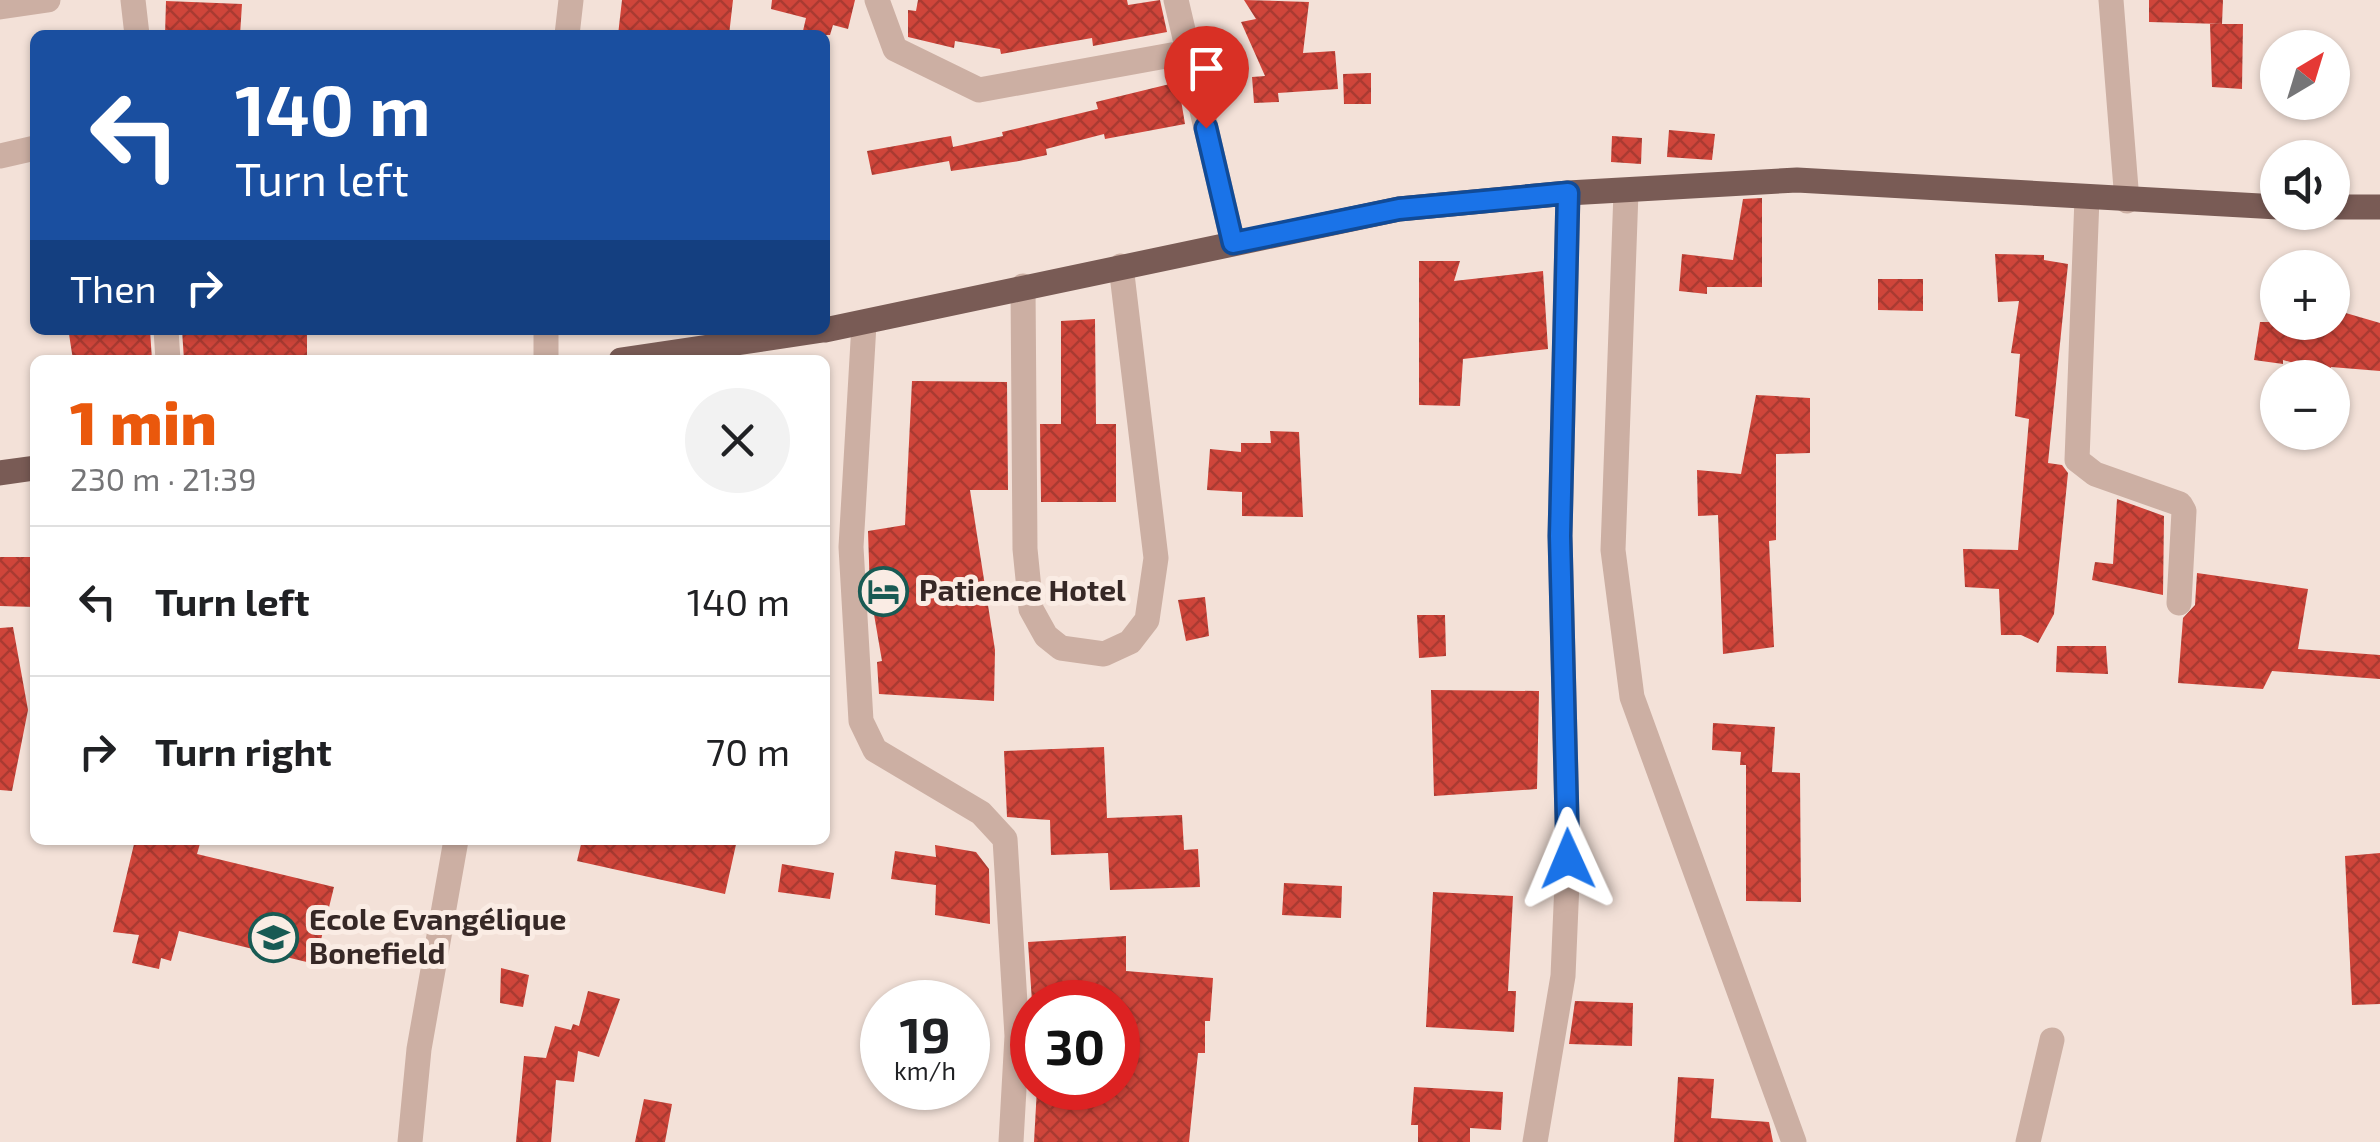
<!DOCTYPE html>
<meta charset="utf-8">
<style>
:root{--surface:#fff;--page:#f2f2f2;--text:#202124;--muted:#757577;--line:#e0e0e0;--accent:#ea580c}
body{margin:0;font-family:"Exo 2",sans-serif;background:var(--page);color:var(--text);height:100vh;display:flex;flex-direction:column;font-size:38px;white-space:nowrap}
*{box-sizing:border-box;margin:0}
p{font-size:32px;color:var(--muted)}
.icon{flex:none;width:55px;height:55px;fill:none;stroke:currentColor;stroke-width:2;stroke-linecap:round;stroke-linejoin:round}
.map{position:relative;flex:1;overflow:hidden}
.drawer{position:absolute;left:30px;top:355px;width:800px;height:490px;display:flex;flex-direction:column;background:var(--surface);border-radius:15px;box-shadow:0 2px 8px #0004}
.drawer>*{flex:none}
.top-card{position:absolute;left:30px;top:30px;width:800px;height:305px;border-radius:15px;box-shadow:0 2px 8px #0004;background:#1a4fa0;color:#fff;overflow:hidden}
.needle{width:65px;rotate:38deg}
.fabs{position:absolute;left:2260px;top:30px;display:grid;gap:20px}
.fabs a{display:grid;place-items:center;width:90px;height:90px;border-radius:50%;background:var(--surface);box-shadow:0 2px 8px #0004;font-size:50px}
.speed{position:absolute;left:860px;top:980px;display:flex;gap:20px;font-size:50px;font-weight:700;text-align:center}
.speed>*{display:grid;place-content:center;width:130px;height:130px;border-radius:50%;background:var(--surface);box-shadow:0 2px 8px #0004;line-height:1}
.speed small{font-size:25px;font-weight:400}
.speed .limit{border:15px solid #d22;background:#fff;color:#111}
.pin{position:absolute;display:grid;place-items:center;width:85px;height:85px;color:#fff;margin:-102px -42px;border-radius:50% 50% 50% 0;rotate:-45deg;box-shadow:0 0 10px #0007}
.pin .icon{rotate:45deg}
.me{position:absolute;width:110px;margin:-55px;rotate:359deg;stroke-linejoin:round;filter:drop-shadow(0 0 8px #0008)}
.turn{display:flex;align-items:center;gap:35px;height:210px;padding:0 40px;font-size:45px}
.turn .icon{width:130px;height:130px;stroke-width:2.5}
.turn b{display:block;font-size:70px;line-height:85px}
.then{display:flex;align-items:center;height:95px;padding:0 40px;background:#0003;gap:20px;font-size:38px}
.round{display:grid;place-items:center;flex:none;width:105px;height:105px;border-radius:52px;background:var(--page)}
.headline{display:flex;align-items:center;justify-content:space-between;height:170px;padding:0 40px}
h1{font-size:60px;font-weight:800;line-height:75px;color:var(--accent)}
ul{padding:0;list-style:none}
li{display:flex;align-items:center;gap:30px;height:150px;padding:0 40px;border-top:2px solid var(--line)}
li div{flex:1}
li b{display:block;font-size:38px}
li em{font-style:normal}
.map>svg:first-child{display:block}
.building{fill:url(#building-cross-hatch)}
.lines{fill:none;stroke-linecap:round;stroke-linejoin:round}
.minor{stroke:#ccafa3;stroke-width:25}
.major{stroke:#795b55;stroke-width:25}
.route-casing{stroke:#114b97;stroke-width:25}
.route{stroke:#1a73e8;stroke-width:18}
.labels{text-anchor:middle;stroke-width:10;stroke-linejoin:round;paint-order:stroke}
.poi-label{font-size:30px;font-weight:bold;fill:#362826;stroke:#faece4;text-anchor:start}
</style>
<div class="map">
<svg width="2380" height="1142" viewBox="0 0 2380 1142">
<defs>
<pattern id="building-cross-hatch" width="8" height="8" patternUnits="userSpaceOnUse" patternTransform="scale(2.5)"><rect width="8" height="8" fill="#cf453a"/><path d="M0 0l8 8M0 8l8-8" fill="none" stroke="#a93a31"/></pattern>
</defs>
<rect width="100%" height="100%" fill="#f3e1d8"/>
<path class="building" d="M622,0h111l-4,35h-111z
M772,0h83l-7,29 -15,-4 -3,10h-28l4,-17 -35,-9z
M918,0h209l1,5 32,-5 7,32 -74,14 -1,-8 -91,16 -1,-5 -45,-8 -1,7 -46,-11v-27l8,1z
M1244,0l65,2 -6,51 32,-2 3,38 -60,4 1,9 -25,1 -2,-26 13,-1 -24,-54 15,-3z
M2149,0h74l-1,24 -73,-2z
M166,1l76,3 -2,31h-75z
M2210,24h33l-1,65 -30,-2z
M1371,73v31h-27l-1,-30z
M1178,82l7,42 -80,15 -1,-5 -58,15 1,6 -28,6 -68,10 -2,-10 -77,14 -5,-24 84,-15 2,11 50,-11 -1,-4 96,-23 -2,-7z
M1669,130l46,4 -3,26 -45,-3z
M1612,136l30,2 -1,26 -30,-2z
M1762,198v89h-55v7l-28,-3 3,-37 51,6 10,-61z
M1995,254l49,1v5l24,4 -20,199 14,2 6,8 -14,141 -16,29 -17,-8h-20l-2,-46 -34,-2 -2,-38 55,1 11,-131 -14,-3 5,-62 -9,-1 8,-52 -21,1z
M1419,261h41l-6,20 89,-10 5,78 -85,10 -3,47 -41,-1z
M1878,279h45v32l-45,-1z
M2332,309l48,14v48l-49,-4 -2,6 -46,-13v4l-29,-4 6,-38h72z
M1095,319l1,105h20v78h-75l-1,-78h21v-103z
M94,330h56l2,30h-79l-4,-26z
M182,330h125v30h-123z
M912,381l95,1 1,108h-38l25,160 -1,51 -115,-7 -2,-32 5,-1 -12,-70 -2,-60 37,-6z
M1756,395l54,3v55l-34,1v86l-7,1 5,106 -51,7 -5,-139 -20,1 -1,-46 44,4z
M1270,431l29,1 4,85 -61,-1v-24l-35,-2 3,-41 31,3v-9h30z
M2117,499l47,17 -1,79 -71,-15 3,-18 18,2z
M0,557h35v50l-35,-1z
M2197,573l111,16 -10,60 82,6v24l-108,-8 -9,18 -85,-6 5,-65 12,-13z
M1205,597l4,39 -23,5 -8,-41z
M1417,615h28l1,41 -27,2z
M13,627l15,83 -16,81 -12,-1v-162z
M2057,646h49l2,28 -52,-2z
M1431,690l108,1 -2,98 -103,7z
M1713,723l62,4 -3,45 28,1 1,129 -55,-1v-136h-6l1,-13 -29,-2z
M1104,747l3,71 75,-3 2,35 14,-1 2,38 -90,3 -2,-37 -57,2 -1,-35 -43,-3 -3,-66z
M135,840h66l-4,14 137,33 -19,77 -136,-33 -8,30 -10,-3 -2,11 -27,-6 7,-28 -26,-3z
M582,840h155l-12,54 -148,-33z
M935,845l41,7 13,17 1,55 -55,-9 1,-30 -45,-6 4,-28 41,6z
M2380,853v151l-28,1 -7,-149z
M782,864l52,9 -4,26 -52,-7z
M1284,883l58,3 -1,32 -59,-3z
M1433,892l80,4 -5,95h8l-2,41 -88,-5z
M1126,936v35l87,7 -3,43h-5v32h-7l-9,89h-155l3,-54h81v-86h-86l-4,-60z
M501,968l28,7 -6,32 -23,-4z
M588,991l32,8 -21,58 -21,-6 -4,31 -18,-2 -5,62h-35l8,-86 22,2 9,-32 16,4 2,-6 6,2z
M1575,1001l58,2 -1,43 -63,-2z
M1678,1077l36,2 -3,39 58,4 4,20h-99z
M1414,1087l89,5 -2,38 -31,-2v14h-52v-17h-7z
M644,1099l28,5 -7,38h-30z"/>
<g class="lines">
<path class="minor" d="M133,0l4,35
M877,0l18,49 84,41 209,-38
M1176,0l57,243
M2111,0l16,201
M0,7l48,-7
M567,35l4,-35
M0,156l35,-8
M1626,192l-13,358 19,147 162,445
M2087,198l-10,262 18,14 85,30 4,7 -5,92
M1023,286l2,263 6,60 15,27 15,12 43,6 26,-12 17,-22 9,-62 -35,-292
M864,324l-13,223 10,174 14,29 106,63 24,26 12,197 -6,106
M166,330l2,30
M546,360v-30
M410,1142l9,-93 37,-209
M1535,1142l28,-166 5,-117 -8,-323 8,-343
M2028,1142l24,-102"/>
<path class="major" d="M2332,207h48
M825,330l574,-121 169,-16 229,-13 481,27
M621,360l202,-30
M0,473l35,-5"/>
</g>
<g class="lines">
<defs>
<path id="route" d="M1206,128l27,115 166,-34 169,-16 -8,343 8,323"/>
</defs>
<use href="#route" class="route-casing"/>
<use href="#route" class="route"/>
</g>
<defs>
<symbol id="hotel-ring" viewBox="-11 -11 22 22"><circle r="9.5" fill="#faece4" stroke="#185a53" stroke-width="1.5"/><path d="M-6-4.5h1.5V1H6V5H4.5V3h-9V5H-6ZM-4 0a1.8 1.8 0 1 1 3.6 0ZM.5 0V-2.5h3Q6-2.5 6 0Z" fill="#185a53"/></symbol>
<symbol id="school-ring" viewBox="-11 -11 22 22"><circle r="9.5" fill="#faece4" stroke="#185a53" stroke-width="1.5"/><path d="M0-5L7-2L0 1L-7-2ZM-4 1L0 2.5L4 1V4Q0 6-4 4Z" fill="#185a53"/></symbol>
</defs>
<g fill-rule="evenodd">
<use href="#hotel-ring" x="856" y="564" width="55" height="55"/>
<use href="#school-ring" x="246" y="910" width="55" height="55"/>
</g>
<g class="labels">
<g class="poi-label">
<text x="919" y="601">Patience Hotel</text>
<text x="309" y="930">Ecole Evangélique<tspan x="309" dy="34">Bonefield</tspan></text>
</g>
</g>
</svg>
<div class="fabs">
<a><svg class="needle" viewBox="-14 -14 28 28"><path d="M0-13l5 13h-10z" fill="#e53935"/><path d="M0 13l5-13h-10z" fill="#757577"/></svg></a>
<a><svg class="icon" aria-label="sound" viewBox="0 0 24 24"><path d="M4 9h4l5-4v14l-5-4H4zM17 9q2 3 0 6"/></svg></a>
<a>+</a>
<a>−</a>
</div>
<div class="speed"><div>19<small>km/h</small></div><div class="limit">30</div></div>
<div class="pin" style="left:1206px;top:128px;background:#d93025"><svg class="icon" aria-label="arrive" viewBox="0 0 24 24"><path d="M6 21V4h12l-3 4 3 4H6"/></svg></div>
<svg class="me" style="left:1568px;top:859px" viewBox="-20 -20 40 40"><path d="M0-17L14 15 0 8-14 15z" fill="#1a73e8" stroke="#fff" stroke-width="4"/></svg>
<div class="top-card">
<div class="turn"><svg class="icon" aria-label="left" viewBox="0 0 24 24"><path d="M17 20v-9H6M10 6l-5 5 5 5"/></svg><div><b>140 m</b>Turn left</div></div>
<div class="then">Then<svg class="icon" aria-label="right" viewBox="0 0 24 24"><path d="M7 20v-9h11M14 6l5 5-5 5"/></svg></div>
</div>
<section class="drawer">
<div class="headline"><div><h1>1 min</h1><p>230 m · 21:39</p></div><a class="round"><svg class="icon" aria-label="close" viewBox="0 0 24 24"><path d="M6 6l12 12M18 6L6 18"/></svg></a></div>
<ul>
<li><svg class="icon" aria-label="left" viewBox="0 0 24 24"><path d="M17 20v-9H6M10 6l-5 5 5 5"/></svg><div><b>Turn left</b></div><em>140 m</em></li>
<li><svg class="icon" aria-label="right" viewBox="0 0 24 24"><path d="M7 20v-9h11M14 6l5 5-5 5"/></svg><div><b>Turn right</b></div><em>70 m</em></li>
</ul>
</section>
</div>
